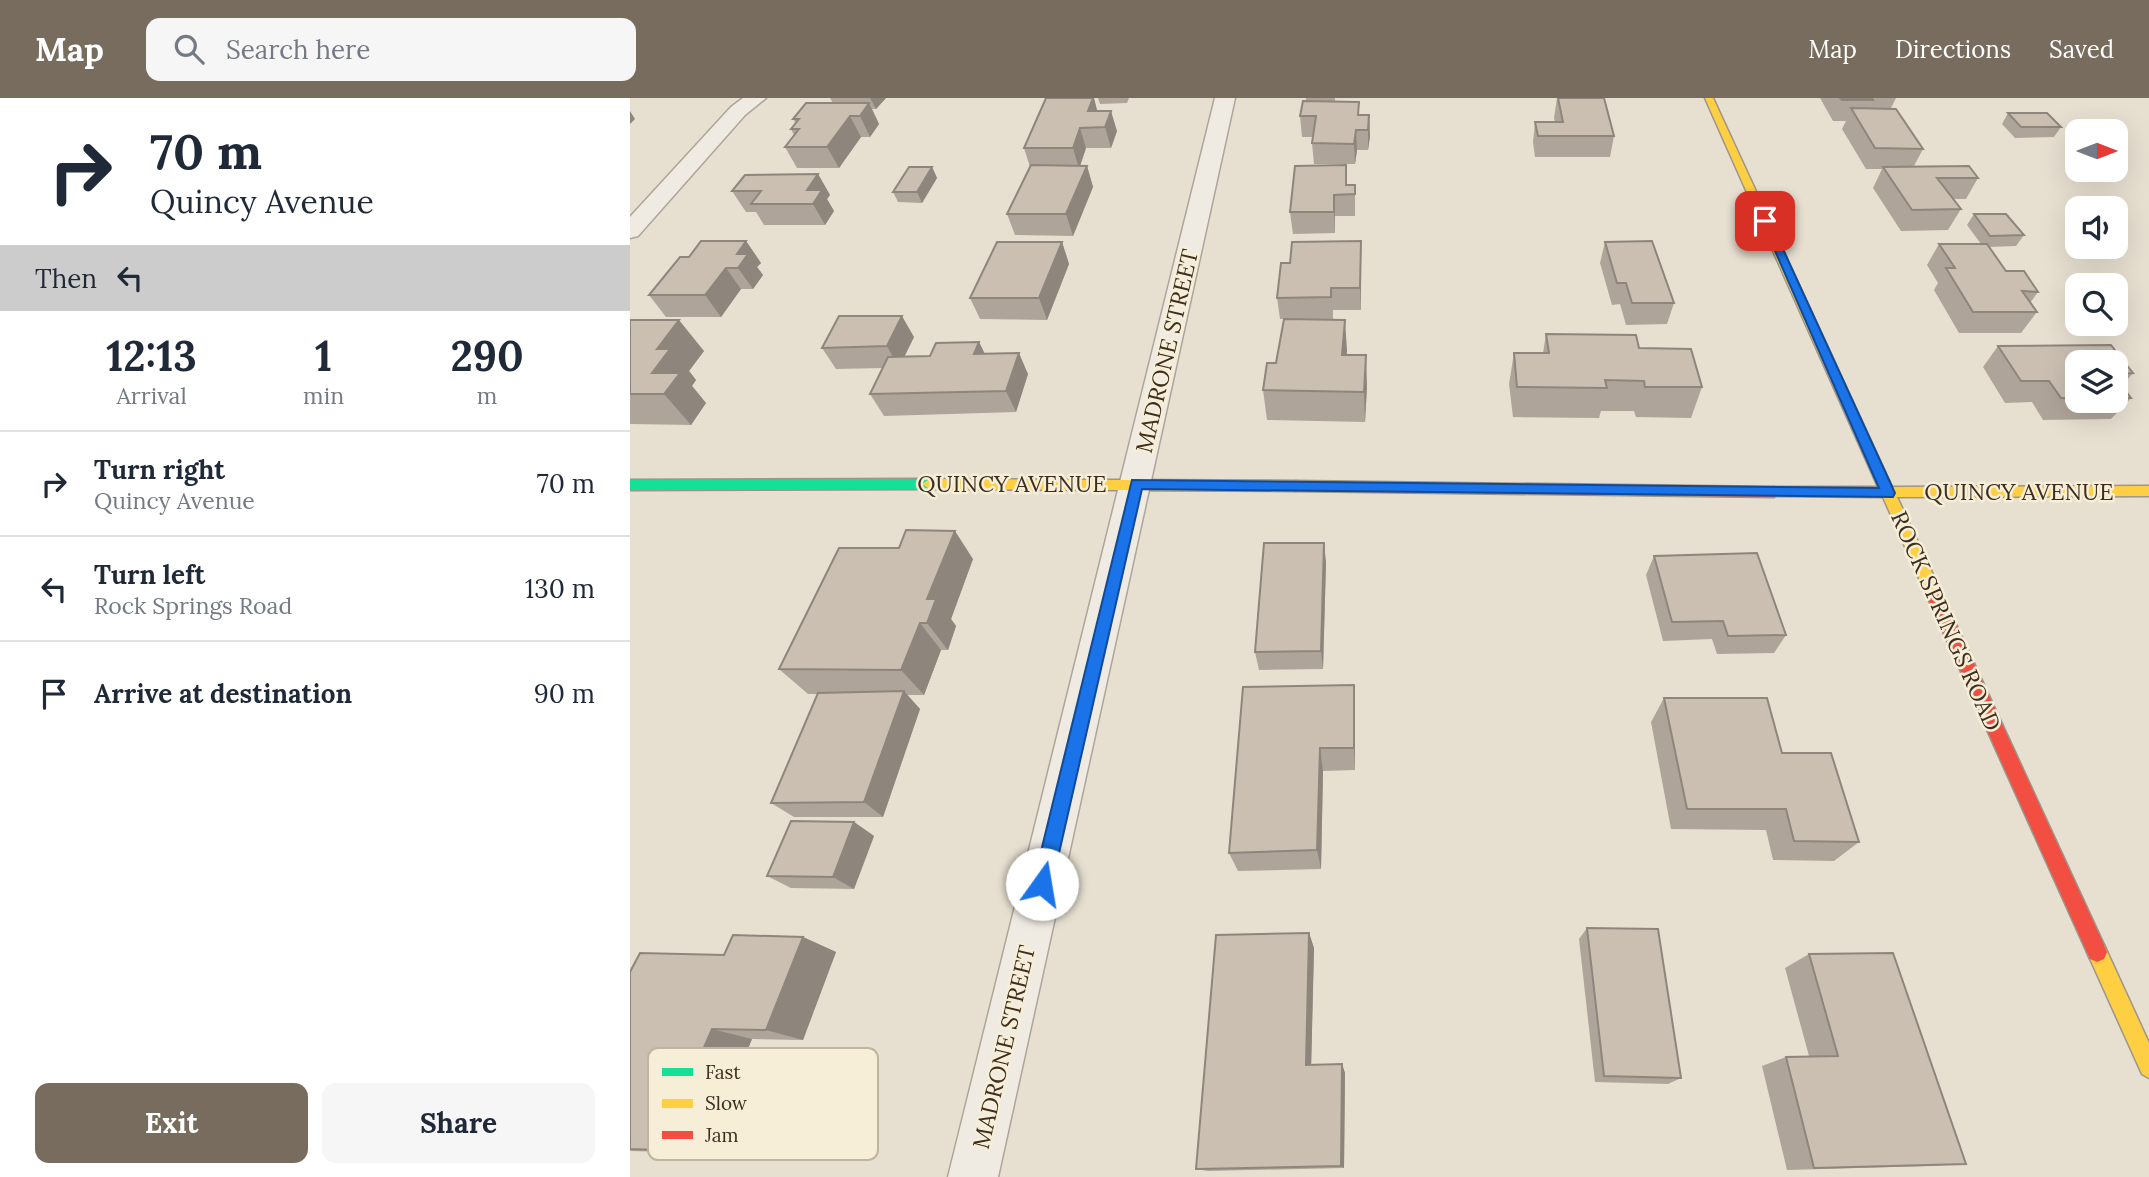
<!DOCTYPE html>
<style>
:root{--surface:#fff;--page:#f6f6f7;--text:#1f2937;--muted:#747a83;--line:#e0e1e3;--accent:#786c5e}
body{margin:0;font-family:Lora,serif;background:var(--page);color:var(--text);height:100vh;display:flex;flex-direction:column;font-size:26px;white-space:nowrap}
*{box-sizing:border-box;margin:0}
p{font-size:23px;color:var(--muted)}
.icon{flex:none;width:38px;height:38px;fill:none;stroke:currentColor;stroke-width:2;stroke-linecap:round;stroke-linejoin:round}
.map{position:relative;flex:1;overflow:hidden}
.drawer{display:flex;flex-direction:column;background:var(--surface);width:630px}
.drawer>*{flex:none}
.banner{background:#fff;color:var(--text);overflow:hidden}
.needle{width:46px;rotate:90deg}
.buttons{position:absolute;left:1435px;top:21px;display:grid;gap:14px}
.buttons a{display:grid;place-items:center;width:63px;height:63px;border-radius:14px;background:var(--surface);box-shadow:0 7px 28px #0002;font-size:35px}
.pin{position:absolute;display:grid;place-items:center;width:60px;height:60px;color:#fff;margin:-30px;border-radius:14px;box-shadow:0 4px 10px #0006}
.me{position:absolute;width:77px;margin:-38px;rotate:13deg;stroke-linejoin:round;filter:drop-shadow(0 0 5px #0008)}
.turn{display:flex;align-items:center;gap:24px;height:147px;padding:0 35px;font-size:32px}
.turn .icon{width:91px;height:91px;stroke-width:2.5}
.turn b{display:block;font-size:49px;line-height:60px}
.then{display:flex;align-items:center;height:66px;padding:0 35px;background:#0003;gap:14px;font-size:26px}
.eta{display:flex;justify-content:space-evenly;align-items:center;height:119px;text-align:center}
.eta b{font-size:42px;font-weight:700;line-height:49px}
.primary-button{display:flex;gap:14px;margin-top:auto;padding:14px 35px}
.primary-button a{flex:1;height:80px;border-radius:14px;background:var(--accent);color:#fff;font-size:28px;font-weight:700;line-height:80px;text-align:center}
.primary-button a+a{background:var(--page);color:var(--text)}
ul{padding:0;list-style:none}
li{display:flex;align-items:center;gap:21px;height:105px;padding:0 35px;border-top:2px solid var(--line)}
li div{flex:1}
li b{display:block;font-size:26px}
li em{font-style:normal}
header{display:flex;align-items:center;gap:42px;box-sizing:border-box;height:98px;padding:0 35px;background:var(--accent);color:#fff}
header strong{font-size:33px}
nav{display:flex;gap:38px;margin-inline-start:auto;font-size:24px}
.search{width:490px;height:63px;background:var(--page);display:flex;align-items:center;gap:18px;box-sizing:border-box;padding:0 24px;border-radius:14px;color:var(--muted);font-size:26px}
main{display:flex;flex:1;min-height:0}
.map>svg:first-child{display:block}
.lines{fill:none;stroke-linecap:round;stroke-linejoin:round}
.street-casing{stroke:#ada599;stroke-width:3}
.fast-casing{stroke:#9c958a;stroke-width:3}
.slow-casing{stroke:#9c958a;stroke-width:3}
.jam-casing{stroke:#9c958a;stroke-width:3}
.street{fill:#efebe3;fill-rule:evenodd}
.fast{fill:#16e098;fill-rule:evenodd}
.slow{fill:#ffcf43;fill-rule:evenodd}
.jam{fill:#f24e42;fill-rule:evenodd}
.wall{fill:#afa499;fill-rule:evenodd}
.shaded-wall{fill:#8e867d}
.building{fill:#cbbfb2;stroke:#8e867d;stroke-width:2}
.route{fill:#1a73e8;stroke:#114b97;stroke-width:2}
.labels{text-anchor:middle;stroke-width:5;stroke-linejoin:round;paint-order:stroke}
.street-label{font-size:23px;fill:#3d2e20;stroke:#f7eed8}
.key{fill:#f7eed8;stroke:#bfb4a1;stroke-width:2}
.key-label{font-size:19px;fill:#3d2e20}
</style>
<header>
<strong>Map</strong>
<div class="search"><svg class="icon" aria-label="search" viewBox="0 0 24 24"><circle cx="10" cy="10" r="6"/><path d="M15 15l6 6"/></svg>Search here</div>
<nav><a>Map</a><a>Directions</a><a>Saved</a></nav>
</header>
<main>
<section class="drawer">
<div class="banner">
<div class="turn"><svg class="icon" aria-label="right" viewBox="0 0 24 24"><path d="M7 20v-9h11M14 6l5 5-5 5"/></svg><div><b>70 m</b>Quincy Avenue</div></div>
<div class="then">Then<svg class="icon" aria-label="left" viewBox="0 0 24 24"><path d="M17 20v-9H6M10 6l-5 5 5 5"/></svg></div>
</div>
<div class="eta">
<div><b>12:13</b><p>Arrival</p></div>
<div><b>1</b><p>min</p></div>
<div><b>290</b><p>m</p></div>
</div>
<ul>
<li><svg class="icon" aria-label="right" viewBox="0 0 24 24"><path d="M7 20v-9h11M14 6l5 5-5 5"/></svg><div><b>Turn right</b><p>Quincy Avenue</p></div><em>70 m</em></li>
<li><svg class="icon" aria-label="left" viewBox="0 0 24 24"><path d="M17 20v-9H6M10 6l-5 5 5 5"/></svg><div><b>Turn left</b><p>Rock Springs Road</p></div><em>130 m</em></li>
<li><svg class="icon" aria-label="arrive" viewBox="0 0 24 24"><path d="M6 21V4h12l-3 4 3 4H6"/></svg><div><b>Arrive at destination</b></div><em>90 m</em></li>
</ul>
<div class="primary-button"><a>Exit</a><a>Share</a></div>
</section>
<div class="map">
<svg width="1519" height="1079" viewBox="0 0 1519 1079">
<rect width="100%" height="100%" fill="#e7e0d1"/>
<g class="lines">
<defs>
<path id="street" d="M113,0h23l-21,17 -107,121 -8,2v-21l101,-110z
M585,0h20l-237,1079h-50z"/>
<path id="fast" d="M299,381l7,5 -7,5 -299,1v-10z"/>
<path id="slow" d="M1075,0h8l179,389 257,-1v10l-252,1 45,97 -8,6 -8,-6 -43,-97 -114,-1 -2,-4 2,-4 5,-1h104z
M299,381l367,2 7,5 -7,5 -367,-2 -7,-5z
M1467,844l7,3 45,98v35l-7,-4 -55,-122 3,-7z"/>
<path id="jam" d="M666,383l478,6 7,5 -7,5 -478,-6 -7,-5z
M1304,490l8,6 162,351 3,7 -3,7 -7,3 -7,-3 -164,-365z"/>
</defs>
<use href="#street" class="street-casing"/>
<use href="#fast" class="fast-casing"/>
<use href="#slow" class="slow-casing"/>
<use href="#jam" class="jam-casing"/>
<use href="#street" class="street"/>
<use href="#fast" class="fast"/>
<use href="#slow" class="slow"/>
<use href="#jam" class="jam"/>
</g>
<path class="wall" d="M200,0h56l-10,11h-4l7,15 -9,13h-9l-22,31h-42l-12,-21 9,-12 -3,-6 5,-5 -3,-5 40,-16z
M464,0l3,13 20,20 -6,17h-25l-6,18h7l6,21 -20,49 -58,-1 -8,-21 23,-47 -6,-19z
M468,0h31l-2,5 -27,1z
M676,0h29v4h24v13h10l1,21 -2,14h-11l-2,14h-41l-2,-21 1,-6h-11l-2,-21 6,-15z
M927,0l57,38 -4,21h-75l-2,-15 2,-20h20l-1,-4z
M1190,0h76l-5,10 32,41 -9,17 64,12 -12,21h-13l8,10 -13,21 -47,1 -28,-43 9,-19h-16l-24,-40 4,-8h-13z
M1378,15l53,14 -7,10 -39,1 -13,-14z
M302,69l5,11 -15,25 -24,-1 -5,-10z
M188,76l12,21 -3,4 7,12 -9,14h-61l-8,-13h-10l-14,-21z
M717,87h8v31h-20v17l-42,1 -3,-22z
M1344,116l50,21 -8,11 -27,1 17,24 32,21 -8,11 7,9 -16,21h-62l-25,-43 4,-7 -11,-18 12,-21h42l-14,-19z
M116,143l15,22 -4,4 6,8 -10,14h-12l-20,28h-55l-17,-22 40,-38z
M432,144l7,22 -22,56 -67,-1 -10,-21z
M975,144l69,61 -7,21 -41,1 -6,-21 -8,1 -12,-42z
M660,165h71v47h-28v9h-24l38,31 -1,5 21,31 -2,36 -98,-2 -4,-30 13,-27 8,-44h-4l-3,-21z
M0,222l74,31 -15,20 7,9 -4,6 14,17 -15,22 -61,-1z
M916,236l93,14 63,39 -11,31 -55,-1 -2,-6h-33l-2,7 -86,-1 -4,-33 5,-31h29z
M284,239l-10,19h26l49,-14 6,12 43,20 -12,38 -132,4 -14,-22 13,-26 -47,1 -14,-21z
M1481,247l22,28 -11,13 9,12 -20,21 -68,1 -11,-18 -27,1 -22,-36 15,-21zM1447,264h39v39h-39z
M1024,458l132,79 -12,18 -57,1 -5,-15 -49,2 -17,-66z
M343,461l-22,60 5,7 -8,24h-7l-17,45h-17l13,14 -37,108h-89l-23,-14 46,-109h-9l-29,-25z
M696,464l-3,107 -64,1 -4,-18z
M613,589l112,23v60l-32,1 -2,98 -83,2 -9,-18z
M1034,600l118,55 77,89 -25,19 -61,-1 -7,-30 -95,-1 -20,-107z
M224,724l20,14 -20,53 -63,-1 -24,-12z
M957,830l94,150 -13,6 -73,-2 -16,-143z
M679,835l5,15 -3,117 31,-1 3,9 -1,95 -136,3 -12,-2z
M173,839l33,15 -33,88 -51,-1 -47,114 -75,-2v-179l94,-17z
M1179,856l157,210 -37,2 -142,4 -25,-104 24,-9 23,-1 -24,-88z"/>
<path class="shaded-wall" d="M240,0h16l-10,11z
M464,0l5,20 -11,-7z
M239,5l10,21 -9,13 -10,-21z
M0,13l5,8 -5,5z
M481,13l6,20 -6,17 -6,-21z
M739,17l1,21 -2,14v-20z
M220,18l11,21 -22,31 -12,-21z
M450,30l6,20 -7,21 -6,-21z
M726,32l1,20 -2,14 -1,-20z
M457,68l6,21 -20,49 -7,-22z
M302,69l5,11 -15,25 -5,-11z
M188,76l12,21 -3,4 7,12 -9,14 -12,-21 -6,-14z
M704,97l1,21v17l-1,-21z
M116,143l15,22 -4,4 6,8 -10,14 -15,-21 -1,-14z
M731,143v69l-1,-22z
M432,144l7,22 -22,56 -8,-22z
M96,170l15,21 -20,28 -16,-22z
M272,218l12,21 -15,31 -12,-22z
M49,222l25,31 -15,20 7,9 -4,6 14,17 -15,22 -27,-31 -12,-21 5,-24z
M715,222l2,30 -3,36 -2,-31z
M349,244l10,21 -15,-9z
M389,255l9,21 -12,38 -10,-21z
M736,257l1,31 -2,36 -1,-30z
M325,433l18,28 -22,60 5,7 -8,24 -21,-27v-24z
M694,445l2,19 -3,107 -2,-18z
M290,525l21,27 -17,45 -23,-25z
M724,587l1,25v60l-1,-22z
M274,593l16,18 -37,108 -19,-15z
M690,650l3,23 -2,98 -4,-19z
M224,724l20,14 -20,53 -21,-12z
M679,835l5,15 -3,126 -5,-9z
M173,839l33,15 -33,88 -37,-10z
M82,931l40,10 -47,114 -46,-3z
M712,966l3,9 -1,95 -3,-2z"/>
<path class="building" d="M416,0h47l-5,13h23l-6,16 -25,1 -7,20h-49z
M928,0h46l10,38h-76l-3,-14h28z
M1210,0h32l1,2h-31z
M673,3l56,1 -1,13h11l-1,15h-12l-2,14 -42,-1 4,-27h-16z
M176,5h63l-9,13h-10l-23,31h-42l14,-18h-8l8,-10h-6z
M1221,10l45,1 27,40 -48,-1z
M1378,15h39l14,14h-40z
M401,67l56,1 -21,48h-59z
M716,67v20h9v9l-21,1v17h-44l5,-46z
M1339,68l9,12h-41l24,31 -49,1 -29,-43z
M279,69h23l-15,25h-24z
M188,76l-11,16h15l-9,14h-62l10,-13h-29l13,-16z
M1344,116h32l18,21 -34,1z
M71,143h45l-9,13h11l-10,14h-12l-21,27h-56l31,-38h9z
M731,143l-1,47h-29v9l-54,1 4,-35h9l2,-21z
M1022,143l22,62h-42l-6,-20h-9l-12,-41z
M367,144h65l-23,56h-69z
M1309,146h48l19,27h18l14,21 -16,-1 15,21h-64l-27,-44h9z
M209,218h63l-15,30 -65,2z
M654,221l61,1 -3,35h24l-2,37 -101,-2 4,-27h9z
M0,222h49l-22,29h13l-18,24h28l-16,21h-34z
M916,236l90,1 3,13 52,1 11,38h-57l-1,-6 -39,-1 2,8 -90,-1 -3,-34h35z
M349,244l-5,12 45,-1 -13,38 -136,3 18,-37 42,-1 6,-13z
M1481,247l22,28 -17,1v-12h-39v36h-16l-12,-17h-28l-23,-35z
M1486,280l15,20h-15z
M276,432l49,1 -28,68h9l-9,24h-7l-19,47 -122,-1 60,-121h60z
M634,445h60l-3,108 -66,1z
M1127,455l29,82 -58,1 -5,-15 -51,1 -18,-66z
M724,587v63h-34l-3,102 -88,3 14,-166z
M274,593l-40,111 -93,1 47,-110z
M1034,600h103l15,55h49l28,89 -65,-1 -8,-32h-99z
M161,723l63,1 -21,55 -66,-1z
M957,830l71,1 23,149 -77,-2z
M679,835l-3,132 36,-1 -1,102 -145,3 20,-234z
M103,837l70,2 -37,93 -54,-1 -53,121 -29,-1v-177l10,-19 84,2z
M1263,855l73,211 -152,4 -28,-111 52,-1 -29,-102z"/>
<path class="route" d="M1131,121l9,2 125,272 -2,4 -751,-8 -90,395 -3,6 -7,3 -7,-3 -2,-6 99,-404 747,8z"/>
<g class="labels">
<g class="street-label">
<text transform="translate(537 253) rotate(-77)" y="8">MADRONE STREET</text>
<text x="382" y="394">QUINCY AVENUE</text>
<text x="1389" y="402">QUINCY AVENUE</text>
<text transform="translate(1316 523) rotate(66)" y="8">ROCK SPRINGS ROAD</text>
<text transform="translate(374 949) rotate(-77)" y="8">MADRONE STREET</text>
</g>
</g>
<rect x="18" y="950" width="230" height="112" rx="10" class="key"/>
<rect x="32" y="970" width="31" height="8" fill="#16e098"/>
<rect x="32" y="1001" width="31" height="9" fill="#ffcf43"/>
<rect x="32" y="1033" width="31" height="8" fill="#f24e42"/>
<g class="key-label">
<text x="75" y="981">Fast</text>
<text x="75" y="1012">Slow</text>
<text x="75" y="1044">Jam</text>
</g>
</svg>
<div class="buttons">
<a><svg class="needle" viewBox="-14 -14 28 28"><path d="M0-13l5 13h-10z" fill="#e53935"/><path d="M0 13l5-13h-10z" fill="#747a83"/></svg></a>
<a><svg class="icon" aria-label="sound" viewBox="0 0 24 24"><path d="M4 9h4l5-4v14l-5-4H4zM17 9q2 3 0 6"/></svg></a>
<a><svg class="icon" aria-label="search" viewBox="0 0 24 24"><circle cx="10" cy="10" r="6"/><path d="M15 15l6 6"/></svg></a>
<a><svg class="icon" aria-label="layers" viewBox="0 0 24 24"><path d="M12 4l9 5-9 5-9-5zM3 14l9 5 9-5"/></svg></a>
</div>
<div class="pin" style="left:1135px;top:123px;background:#d93025"><svg class="icon" aria-label="arrive" viewBox="0 0 24 24"><path d="M6 21V4h12l-3 4 3 4H6"/></svg></div>
<svg class="me" style="left:412px;top:786px" viewBox="-20 -20 40 40"><circle r="19" fill="#fff"/><path d="M0-13L10 11 0 6-10 11z" fill="#1a73e8"/></svg>
</div>
</main>
